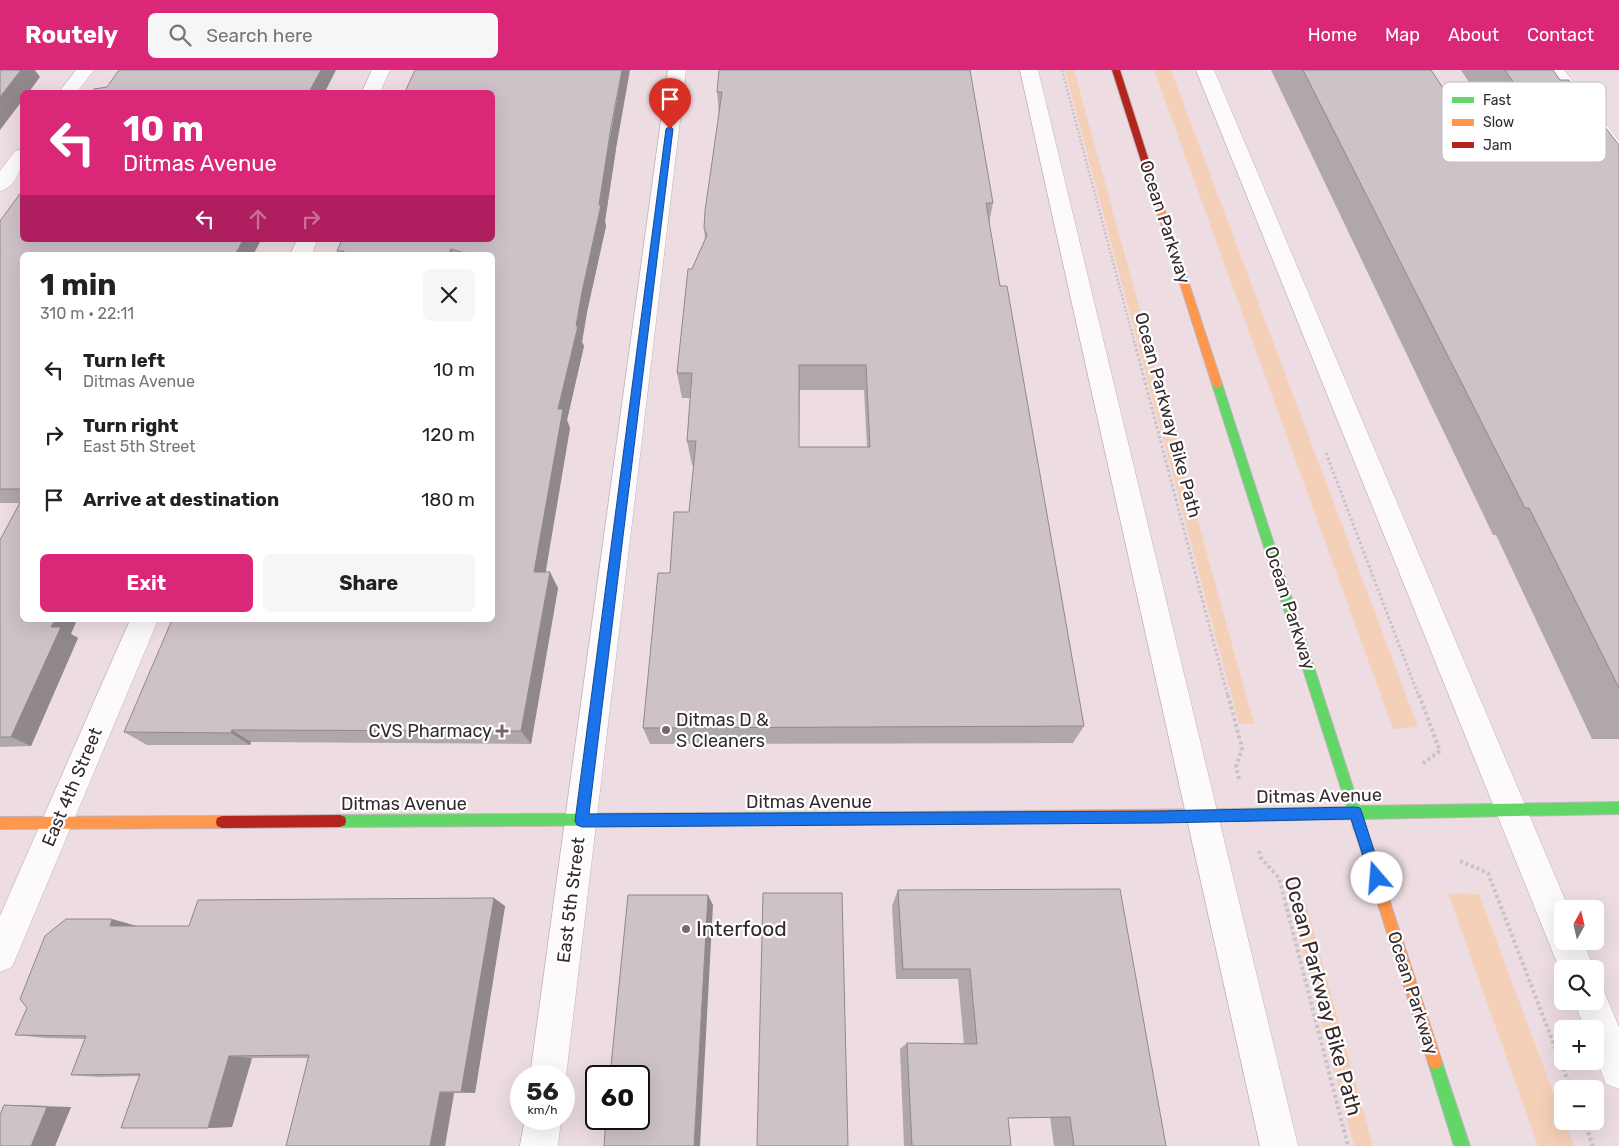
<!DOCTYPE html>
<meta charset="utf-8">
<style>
:root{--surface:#fff;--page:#f6f6f6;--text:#222;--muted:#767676;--accent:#db2777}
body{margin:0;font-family:Rubik,sans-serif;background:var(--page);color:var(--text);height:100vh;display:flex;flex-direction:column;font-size:19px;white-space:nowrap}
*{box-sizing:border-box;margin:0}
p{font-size:16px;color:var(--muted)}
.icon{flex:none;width:28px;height:28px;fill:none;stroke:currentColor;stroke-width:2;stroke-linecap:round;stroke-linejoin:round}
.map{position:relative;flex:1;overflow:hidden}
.drawer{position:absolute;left:20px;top:182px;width:475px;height:370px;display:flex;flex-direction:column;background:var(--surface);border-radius:8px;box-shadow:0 5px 20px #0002}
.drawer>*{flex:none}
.banner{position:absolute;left:20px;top:20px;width:475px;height:152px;border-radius:8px;box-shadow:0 5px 20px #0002;background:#db2777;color:#fff;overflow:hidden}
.needle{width:32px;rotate:8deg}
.buttons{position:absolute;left:1554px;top:830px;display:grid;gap:10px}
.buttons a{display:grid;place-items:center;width:50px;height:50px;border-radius:8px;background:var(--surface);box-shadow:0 5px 20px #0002;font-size:25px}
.speed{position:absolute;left:510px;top:995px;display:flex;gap:10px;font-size:25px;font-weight:700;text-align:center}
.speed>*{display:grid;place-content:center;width:65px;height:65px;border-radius:50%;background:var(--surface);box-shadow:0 5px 20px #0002;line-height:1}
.speed small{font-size:12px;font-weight:400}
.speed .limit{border:2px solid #111;border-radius:8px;background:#fff;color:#111}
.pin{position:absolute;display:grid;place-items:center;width:42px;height:42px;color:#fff;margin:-51px -21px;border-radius:50% 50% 50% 0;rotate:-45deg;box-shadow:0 0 5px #0007}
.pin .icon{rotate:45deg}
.me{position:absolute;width:55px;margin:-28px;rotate:342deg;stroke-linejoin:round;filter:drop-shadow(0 0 4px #0008)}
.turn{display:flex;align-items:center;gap:18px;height:105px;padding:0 20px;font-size:22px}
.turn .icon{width:65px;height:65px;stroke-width:2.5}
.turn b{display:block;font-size:35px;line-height:42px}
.lanes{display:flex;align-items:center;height:48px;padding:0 20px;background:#0003;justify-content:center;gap:25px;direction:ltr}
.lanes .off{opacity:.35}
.round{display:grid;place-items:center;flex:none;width:52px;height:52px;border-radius:8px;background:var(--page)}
.summary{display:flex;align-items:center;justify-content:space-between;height:85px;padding:0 20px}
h1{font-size:30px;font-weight:700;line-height:38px}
.button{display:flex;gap:10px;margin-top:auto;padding:10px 20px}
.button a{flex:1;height:58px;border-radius:8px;background:var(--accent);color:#fff;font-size:20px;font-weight:700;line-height:58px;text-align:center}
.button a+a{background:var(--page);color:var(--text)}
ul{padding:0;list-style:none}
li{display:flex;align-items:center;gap:15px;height:65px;padding:0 20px}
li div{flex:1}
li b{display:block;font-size:19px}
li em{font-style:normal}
header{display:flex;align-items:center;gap:30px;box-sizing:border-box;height:70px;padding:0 25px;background:var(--accent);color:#fff}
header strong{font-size:24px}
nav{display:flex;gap:28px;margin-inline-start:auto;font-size:18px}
.search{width:350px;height:45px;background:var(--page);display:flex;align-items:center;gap:12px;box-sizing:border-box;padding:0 18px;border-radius:8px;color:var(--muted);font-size:19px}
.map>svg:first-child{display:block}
.green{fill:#f5d0b9}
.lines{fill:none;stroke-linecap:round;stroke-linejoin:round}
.street-casing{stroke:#c1b4b9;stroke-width:1}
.fast-casing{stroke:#c1b4b9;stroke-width:2}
.slow-casing{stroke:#c1b4b9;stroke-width:2}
.jam-casing{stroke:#c1b4b9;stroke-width:2}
.path-far2{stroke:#c7c3c4;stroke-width:2.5;stroke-dasharray:2 2;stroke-linecap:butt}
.path-far1{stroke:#c7c3c4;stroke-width:3;stroke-dasharray:2.5 2.5;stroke-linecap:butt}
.path{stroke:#c7c3c4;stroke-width:4;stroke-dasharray:3 3;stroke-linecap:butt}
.street{fill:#fcfafb;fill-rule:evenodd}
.fast{fill:#63d668;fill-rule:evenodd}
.slow{fill:#ff974d;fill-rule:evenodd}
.jam{fill:#b3261e;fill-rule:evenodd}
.wall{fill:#b0a7ac;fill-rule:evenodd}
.shaded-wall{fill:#90888c}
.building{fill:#cdc2c8;stroke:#90888c;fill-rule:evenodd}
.route{fill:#1a73e8;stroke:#114b97}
.poi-dot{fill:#75686c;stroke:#fff;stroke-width:2}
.labels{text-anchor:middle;stroke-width:4.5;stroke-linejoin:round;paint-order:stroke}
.street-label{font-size:18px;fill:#34292d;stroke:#fff}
.poi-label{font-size:18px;fill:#34292d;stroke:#fff;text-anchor:start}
.near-poi-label{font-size:21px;fill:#34292d;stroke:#fff;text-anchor:start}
.near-street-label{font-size:21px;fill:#34292d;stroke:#fff}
.key{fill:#fff;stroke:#c2bfc0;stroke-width:1}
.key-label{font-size:14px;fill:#34292d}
</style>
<header>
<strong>Routely</strong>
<div class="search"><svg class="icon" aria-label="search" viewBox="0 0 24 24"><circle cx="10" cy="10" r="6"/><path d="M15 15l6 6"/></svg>Search here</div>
<nav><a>Home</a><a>Map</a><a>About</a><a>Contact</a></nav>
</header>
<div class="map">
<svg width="1619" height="1076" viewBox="0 0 1619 1076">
<rect width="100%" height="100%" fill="#eddde2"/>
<path class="green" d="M1065,0h9l180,654h-15z
M1154,0h17l247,657 -25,2z
M1448,823l31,1 83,222v5h2l10,25h-36z
M1290,834h16l67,242h-19z"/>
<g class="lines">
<defs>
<path id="street" d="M76,0h18l-17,22h-18z
M372,0h18l-10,22h-18z
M668,0h18l-120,1006 -2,5v-5h-34z
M1020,0h18l260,1076h-38z
M1196,0h18l355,839h-7v32h21l11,28h-32v6z
M1546,0h18l55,71v19l-7,-2z
M22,79c2,16 -5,38 -22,42v-20l15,-20z
M297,170h20l-5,15h-22z
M130,550h28l-146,347 -12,5v-56z
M1595,915l8,4 16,38v62l-13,-5 -11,-28v-27h-10l-11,-28h21z
M525,1049h36l-3,27h-38z"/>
<path id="fast" d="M1217,310l5,4 137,422 260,-4v12l-256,5 2,6 -1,5 -5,1 -5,-1 -3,-11 -115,2 -5,-2 -1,-4 1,-4 5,-2 111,-2 -135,-423z
M911,742l5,2 1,4 -1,4 -5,2 -571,3 -5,-2 -1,-4 1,-4 5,-2z
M1435,985l5,2 2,5 28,84h-16l-26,-84 2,-5z"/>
<path id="slow" d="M1159,132l4,3 59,179 -2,3 -3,1 -5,-4 -57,-179z
M1236,739l5,2 1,4 -1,4 -5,2 -325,3 -5,-2 -1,-4 1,-4 5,-2z
M222,746l5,2 1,4 -1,4 -5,2 -222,1v-12z
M1359,749l5,1 1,5 77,237 -2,5 -5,2 -5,-2 -2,-5 -75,-237 1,-5z"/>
<path id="jam" d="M1112,0h8l43,135 -1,2h-6l-1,-2z
M340,745l5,2 1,4 -1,4 -5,2 -118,1 -5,-2 -1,-4 1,-4 5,-2z"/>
</defs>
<use href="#street" class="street-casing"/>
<use href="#fast" class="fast-casing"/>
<use href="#slow" class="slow-casing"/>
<use href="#jam" class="jam-casing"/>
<path class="path-far2" d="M1062,0l73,275"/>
<path class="path-far1" d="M1135,274l93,353
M1326,383l93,244"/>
<path class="path" d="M1228,625l14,53 -6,19 3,12
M1419,625l21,56 -18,13
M1259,781l2,7 18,20 69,268
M1460,791l28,12 83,216
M1584,1051l9,25"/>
<use href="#street" class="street"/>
<use href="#fast" class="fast"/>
<use href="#slow" class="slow"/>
<use href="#jam" class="jam"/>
</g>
<path class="wall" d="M719,0l274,133 -4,20 11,63 84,440 -11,17 -423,1 -7,-16 27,-155 19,-61 5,-47h-2l-5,-24 3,-43h-8l-5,-25 15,-104 13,-30 -1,-11 15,-113 -2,-23zM800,320h64l3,57h-68z
M1271,0h160l37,56h29l-36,-56h92l7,10 59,65v594h-27l-96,-204h-3z
M616,79l-11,72 1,5 -19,86 -5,30 2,4 -17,74 3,8 -25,144 13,16 -27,156 -280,-2 -1,3h-103l-23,-13 368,-112v-365h-153l-2,-4z
M0,151l22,34v365l49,14 7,4 -47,108 -31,1v-207l20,-37h-20z
M898,820l268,256h-112l-4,-29 -42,1 3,28h-107l-4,-97 7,-6 57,1 -6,-65h-62l-4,-73z
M505,836l-30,187h-21l-9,53 -136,-88h-57l-20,69 -24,1 -69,-52 -40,1 -28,-2 14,-36 -40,-1 -30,-3 122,-109h52z
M4,1035h26l41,2 -16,39z"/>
<path class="shaded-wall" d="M21,0h14l5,7 -11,15h-7v9l-22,29v-33z
M321,0h15l-11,22h-16z
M622,0h8l-14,79 -11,72 1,5 -19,86 -5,30 2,4 -17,74 3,8 -27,160 -9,-16 24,-163 18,-83z
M243,170h18l-8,15h-18z
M451,179l2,6h-5z
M550,502l8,16 -27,156 -10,-13z
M55,550h22l-6,14 7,4 -47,108 -20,-9 40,-110z
M232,660l19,12 -1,3 -19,-12z
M708,825l5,10 -13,241h-6z
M494,828l11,8 -30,187 -14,-1z
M112,849l25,7h-27z
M229,986l23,2 -20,69 -24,1z
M440,1022l14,1 -9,53h-15z
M47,1037h24l-16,39h-24z"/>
<path class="building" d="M0,0h21l-21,27z
M119,0h202l-12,22h-217l2,-3 13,-2z
M415,0h207l-11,57 -12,78h2l-19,87 -6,34h2l-20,83h5l-29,163h16l-29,159 -289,-1 -1,3 -107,-1 48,-112h320v-365h-20l-21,-6 -3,6h-105l1,-4h-7l5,-11h150v-148h-87z
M719,0h251l23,133h-7l14,83h7l77,440 -441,2 15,-155h12l4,-61h15l7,-71h-9l5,-68h-15l11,-104h4l15,-34 -3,-7 1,-17 17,-119h-5zM799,295h67l4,82h-71z
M1303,0h128l37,56h75l-38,-56h48l7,10h9l50,65v543l-90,-180h-4z
M22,121v49h221l-8,15h-213v234h-22v-268z
M22,429v121h33l-4,7h10l-50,110h-11v-197z
M1120,819l46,257h-92l-4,-29 -62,1 3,28h-99l-5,-103 70,1 -7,-75h-67l-5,-79z
M763,823h79l6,253h-91z
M628,825h80l-14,251h-90l2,-27h33v-43h-29z
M494,828l-33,194h-21l-10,54h-144l23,-91 -80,1 -21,72h-87l19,-54 -69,1 15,-39 -71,-1 12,-27 -7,-9 25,-63 21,-17h46l-2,7h79l9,-26z
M4,1035l43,2 -16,39h-31v-31z"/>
<path class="route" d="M670,56l3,3 -84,685 571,-3 195,-4 5,1 2,5 21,65 -2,5 -4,2 -5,-2 -21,-64 -191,4 -578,4 -5,-2 -2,-4 91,-692z"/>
<g class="poi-dot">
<circle cx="666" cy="660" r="5"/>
<path d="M499.5 653.5h5v5h5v5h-5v5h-5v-5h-5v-5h5z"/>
<circle cx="686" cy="859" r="5"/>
</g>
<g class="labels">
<g class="street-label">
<text transform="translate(1165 152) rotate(72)" y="6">Ocean Parkway</text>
<text transform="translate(1168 345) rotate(75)" y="6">Ocean Parkway Bike Path</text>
<text transform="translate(1290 538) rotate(72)" y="6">Ocean Parkway</text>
<text transform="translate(72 717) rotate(-67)" y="6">East 4th Street</text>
<text transform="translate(1319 726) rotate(-1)" y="6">Ditmas Avenue</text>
<text x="809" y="738">Ditmas Avenue</text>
<text x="404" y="740">Ditmas Avenue</text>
<text transform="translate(571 830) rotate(-83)" y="6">East 5th Street</text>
<text transform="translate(1413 923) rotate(72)" y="6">Ocean Parkway</text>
</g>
<g class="poi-label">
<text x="676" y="656">Ditmas D &amp;<tspan x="676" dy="21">S Cleaners</tspan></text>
<text x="492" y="667" text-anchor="end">CVS Pharmacy</text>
</g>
<g class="near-poi-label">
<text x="696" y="866">Interfood</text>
</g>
<g class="near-street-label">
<text transform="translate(1323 926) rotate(75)" y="7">Ocean Parkway Bike Path</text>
</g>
</g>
<rect x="1442" y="12" width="164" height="80" rx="8" class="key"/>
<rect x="1452" y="27" width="22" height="6" fill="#63d668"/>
<rect x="1452" y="49" width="22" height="7" fill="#ff974d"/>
<rect x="1452" y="72" width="22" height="6" fill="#b3261e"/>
<g class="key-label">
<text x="1483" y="35">Fast</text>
<text x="1483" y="57">Slow</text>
<text x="1483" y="80">Jam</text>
</g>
</svg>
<div class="buttons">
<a><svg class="needle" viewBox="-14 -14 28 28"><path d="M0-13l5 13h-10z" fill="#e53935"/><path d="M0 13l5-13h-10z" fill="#767676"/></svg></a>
<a><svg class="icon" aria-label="search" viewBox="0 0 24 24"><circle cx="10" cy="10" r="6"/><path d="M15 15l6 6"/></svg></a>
<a>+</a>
<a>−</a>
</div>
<div class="speed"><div>56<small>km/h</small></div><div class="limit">60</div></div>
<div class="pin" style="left:670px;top:59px;background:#d93025"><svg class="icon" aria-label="arrive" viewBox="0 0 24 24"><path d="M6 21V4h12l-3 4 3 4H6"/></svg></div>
<svg class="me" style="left:1377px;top:808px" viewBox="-20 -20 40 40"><circle r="19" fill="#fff"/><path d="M0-13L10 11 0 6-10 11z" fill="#1a73e8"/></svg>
<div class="banner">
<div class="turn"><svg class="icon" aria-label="left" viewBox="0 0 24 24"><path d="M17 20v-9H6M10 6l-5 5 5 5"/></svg><div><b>10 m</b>Ditmas Avenue</div></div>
<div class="lanes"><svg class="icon" aria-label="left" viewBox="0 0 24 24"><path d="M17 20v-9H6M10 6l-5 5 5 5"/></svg><svg class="icon off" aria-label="ahead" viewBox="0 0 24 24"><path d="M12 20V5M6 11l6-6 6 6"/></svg><svg class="icon off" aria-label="right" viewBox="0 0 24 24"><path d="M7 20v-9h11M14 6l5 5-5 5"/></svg></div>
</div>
<section class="drawer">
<div class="summary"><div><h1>1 min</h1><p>310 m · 22:11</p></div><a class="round"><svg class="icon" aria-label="close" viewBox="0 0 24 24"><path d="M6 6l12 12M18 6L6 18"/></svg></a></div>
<ul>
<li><svg class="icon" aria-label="left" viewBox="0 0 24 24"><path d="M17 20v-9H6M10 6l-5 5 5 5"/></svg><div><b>Turn left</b><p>Ditmas Avenue</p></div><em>10 m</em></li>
<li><svg class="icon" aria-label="right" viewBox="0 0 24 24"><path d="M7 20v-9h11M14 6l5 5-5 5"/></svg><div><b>Turn right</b><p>East 5th Street</p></div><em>120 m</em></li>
<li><svg class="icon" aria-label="arrive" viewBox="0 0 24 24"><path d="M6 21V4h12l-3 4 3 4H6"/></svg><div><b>Arrive at destination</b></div><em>180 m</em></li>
</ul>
<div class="button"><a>Exit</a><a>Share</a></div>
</section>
</div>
